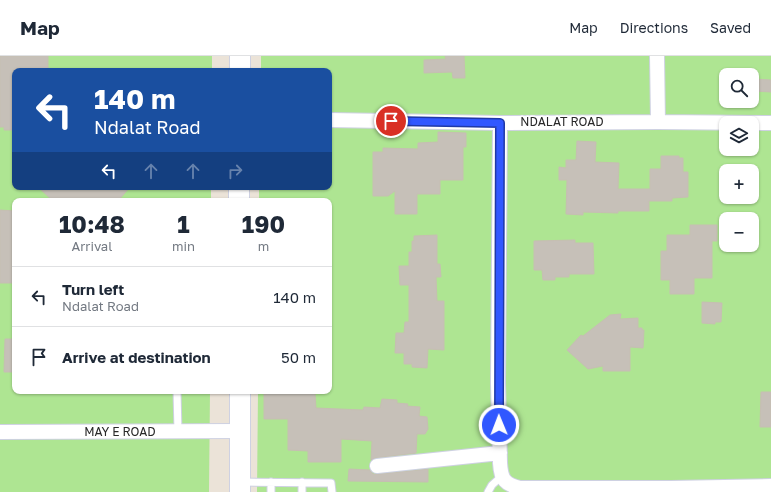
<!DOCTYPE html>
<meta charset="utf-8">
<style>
:root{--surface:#fff;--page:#f6f6f7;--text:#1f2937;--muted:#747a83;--line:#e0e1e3}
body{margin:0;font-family:"Golos Text",sans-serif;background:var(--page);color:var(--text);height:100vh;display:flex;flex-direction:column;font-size:15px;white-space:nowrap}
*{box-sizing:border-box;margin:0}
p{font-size:13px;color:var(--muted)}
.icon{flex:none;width:22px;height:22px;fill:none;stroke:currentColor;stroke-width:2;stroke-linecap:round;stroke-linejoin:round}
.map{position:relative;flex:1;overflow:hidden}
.panel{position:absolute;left:12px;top:142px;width:320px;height:196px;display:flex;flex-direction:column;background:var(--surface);border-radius:8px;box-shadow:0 1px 3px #0004}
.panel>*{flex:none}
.hud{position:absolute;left:12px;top:12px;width:320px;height:122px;border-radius:8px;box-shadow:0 1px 3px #0004;background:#1a4fa0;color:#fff;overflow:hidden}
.tools{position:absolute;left:719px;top:12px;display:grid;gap:8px}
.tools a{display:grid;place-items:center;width:40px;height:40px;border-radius:8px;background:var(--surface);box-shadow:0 1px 3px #0004;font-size:20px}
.pin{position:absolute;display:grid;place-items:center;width:34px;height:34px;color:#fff;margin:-17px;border:2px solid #fff;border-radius:50%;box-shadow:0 1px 4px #0007}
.me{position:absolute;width:44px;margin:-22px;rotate:359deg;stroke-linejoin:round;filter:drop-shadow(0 0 3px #0008)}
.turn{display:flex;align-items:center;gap:14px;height:84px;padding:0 16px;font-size:18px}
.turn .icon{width:52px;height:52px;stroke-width:2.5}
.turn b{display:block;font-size:28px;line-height:34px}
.lanes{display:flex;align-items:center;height:38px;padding:0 16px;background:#0003;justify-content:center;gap:20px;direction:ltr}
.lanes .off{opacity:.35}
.eta{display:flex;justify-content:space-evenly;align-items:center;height:68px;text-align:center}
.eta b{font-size:24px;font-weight:700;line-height:28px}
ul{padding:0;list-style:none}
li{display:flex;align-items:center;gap:12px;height:60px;padding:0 16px;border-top:1px solid var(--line)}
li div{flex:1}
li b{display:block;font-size:15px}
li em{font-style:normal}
header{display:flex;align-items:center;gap:24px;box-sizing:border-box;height:56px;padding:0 20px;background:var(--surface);border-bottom:1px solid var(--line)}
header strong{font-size:19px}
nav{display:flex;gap:22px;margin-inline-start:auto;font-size:14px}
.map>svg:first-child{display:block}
.green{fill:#aee592;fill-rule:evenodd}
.building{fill:#c6c0b8;stroke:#c6bfb2}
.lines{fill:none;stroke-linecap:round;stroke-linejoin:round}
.lane-casing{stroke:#ced1e2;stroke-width:9}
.street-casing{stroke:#ced1e2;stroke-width:16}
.secondary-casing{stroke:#ced1e2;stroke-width:22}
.lane{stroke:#fff;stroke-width:7}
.street{stroke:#fff;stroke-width:14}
.secondary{stroke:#fff;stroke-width:20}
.route-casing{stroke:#2039a6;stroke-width:10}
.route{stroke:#3158ff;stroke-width:7}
.labels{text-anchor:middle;stroke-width:3;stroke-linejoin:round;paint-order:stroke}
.street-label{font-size:12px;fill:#282828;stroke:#fff}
</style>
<header>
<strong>Map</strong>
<nav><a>Map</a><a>Directions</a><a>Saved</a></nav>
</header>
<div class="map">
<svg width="771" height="436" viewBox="0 0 771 436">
<rect width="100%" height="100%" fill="#ebe3d8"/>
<path class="green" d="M0,0h212v15h-197v116h196v14h-196v190h195l-1,101h-209z
M261,0h510v436h-514l1,-101h71v-190h-70v-14h70v-116h-68zM726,19h26v26h-26zM726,67h26v26h-26zM726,115h26v26h-26zM726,163h26v26h-26z"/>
<path class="building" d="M0,0h48v15h-33v59h-11v-3h-4z
M445,0h19l1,22h-12l-1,-6 -28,1v-13l22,-1z
M754,23l17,1v12l-18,-1z
M438,76l28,1v14h-3v33h-23v14h-23v20h-22v-23l-7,5h-15v-44h10v-4l35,1v-6l20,-1z
M577,85l19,1 -1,20 24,1 -1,26h32v-20h11v-13h18v2h4v14h5v25l-16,1v3h-23v10h-31v2l-35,-1v3l-17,-1 1,-34h-8v-13l7,1v-8h10z
M38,131h92l-12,14h-65z
M0,154l15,1v72h-15z
M690,169h27v16h-5v37h-18v16h-24v-14h-9v-29h6v-16h23z
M437,179v29h3l1,13h-5l1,24h7v49l-16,-1 -1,19 -15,-1v-3h-8v-11h-9l1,-20h8l1,-11h4v-37h-9l-1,-19h10v-14h3v-11h2v-5z
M575,184v3h18l1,31h-25v3h-14v3h-12l-1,-10h-8v-29z
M702,246l20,1 -1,19h-6v2l-13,-1z
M621,258l-1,5 18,-1v10h4v2h2l-1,18 -13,-1v24h-27v-5l-15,3 -21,-19 14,-15 2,1 27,-21z
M5,283h10v33h-11z
M267,335h47v3h1l1,14 47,2 1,-3 16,1 2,-9 15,1v3l11,1 -1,2 13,1 -1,9 8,1 1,12 -3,5h-8l-1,19 -40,5 -5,2 1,-19 -31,-2v23h-33v-11l-20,-1v-31h-24v-25h3z
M761,336h10v35h-11z
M349,413l21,1 3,4h5l50,-5v13l-80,-1z"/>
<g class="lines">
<defs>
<path id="lane" d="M177,335l1,41
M241,426l90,1 1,9
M271,436v-10
M302,436v-10
M488,436l4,-7 10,-9"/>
<path id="street" d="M657,0l1,66
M329,64l171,3 158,-1 113,1
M500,67l-2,260 2,80c1,16 4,21 20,25h151l100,-2
M0,376l240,-1
M377,410l123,-13"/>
<path id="secondary" d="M240,15v-15
M239,131v14
M240,335v101"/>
</defs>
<use href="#lane" class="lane-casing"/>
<use href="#street" class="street-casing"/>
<use href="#secondary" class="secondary-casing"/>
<use href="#lane" class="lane"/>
<use href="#street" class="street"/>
<use href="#secondary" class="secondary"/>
</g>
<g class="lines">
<defs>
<path id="route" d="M391,65l109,2 -1,302"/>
</defs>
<use href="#route" class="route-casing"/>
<use href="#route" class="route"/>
</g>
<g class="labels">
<g class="street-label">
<text x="562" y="70">NDALAT ROAD</text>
<text x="120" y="380">MAY E ROAD</text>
</g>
</g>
</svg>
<div class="tools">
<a><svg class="icon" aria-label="search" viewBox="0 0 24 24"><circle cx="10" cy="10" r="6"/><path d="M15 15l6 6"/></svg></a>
<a><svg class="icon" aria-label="layers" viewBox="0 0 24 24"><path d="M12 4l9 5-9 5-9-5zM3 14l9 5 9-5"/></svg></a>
<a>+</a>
<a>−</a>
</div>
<div class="pin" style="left:391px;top:65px;background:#d93025"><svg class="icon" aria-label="arrive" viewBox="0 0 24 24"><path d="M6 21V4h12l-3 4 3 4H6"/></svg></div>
<svg class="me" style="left:499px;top:369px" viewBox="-20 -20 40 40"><circle r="17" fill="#3158ff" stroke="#fff" stroke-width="3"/><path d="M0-11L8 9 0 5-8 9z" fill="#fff"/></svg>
<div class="hud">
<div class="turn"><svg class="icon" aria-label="left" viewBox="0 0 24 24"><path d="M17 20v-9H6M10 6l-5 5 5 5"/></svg><div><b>140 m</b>Ndalat Road</div></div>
<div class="lanes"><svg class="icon" aria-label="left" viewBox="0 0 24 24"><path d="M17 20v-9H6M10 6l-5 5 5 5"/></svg><svg class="icon off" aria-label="ahead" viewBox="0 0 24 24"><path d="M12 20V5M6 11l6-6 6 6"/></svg><svg class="icon off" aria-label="ahead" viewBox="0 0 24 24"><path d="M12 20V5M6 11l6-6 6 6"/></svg><svg class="icon off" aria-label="right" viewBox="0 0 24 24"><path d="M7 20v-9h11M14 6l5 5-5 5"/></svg></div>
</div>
<section class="panel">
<div class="eta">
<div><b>10:48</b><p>Arrival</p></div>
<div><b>1</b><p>min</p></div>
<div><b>190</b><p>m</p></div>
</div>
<ul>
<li><svg class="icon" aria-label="left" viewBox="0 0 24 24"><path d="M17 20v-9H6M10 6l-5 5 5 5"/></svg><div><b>Turn left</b><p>Ndalat Road</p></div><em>140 m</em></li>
<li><svg class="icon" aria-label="arrive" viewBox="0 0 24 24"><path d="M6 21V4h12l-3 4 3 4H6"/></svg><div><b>Arrive at destination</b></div><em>50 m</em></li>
</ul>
</section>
</div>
